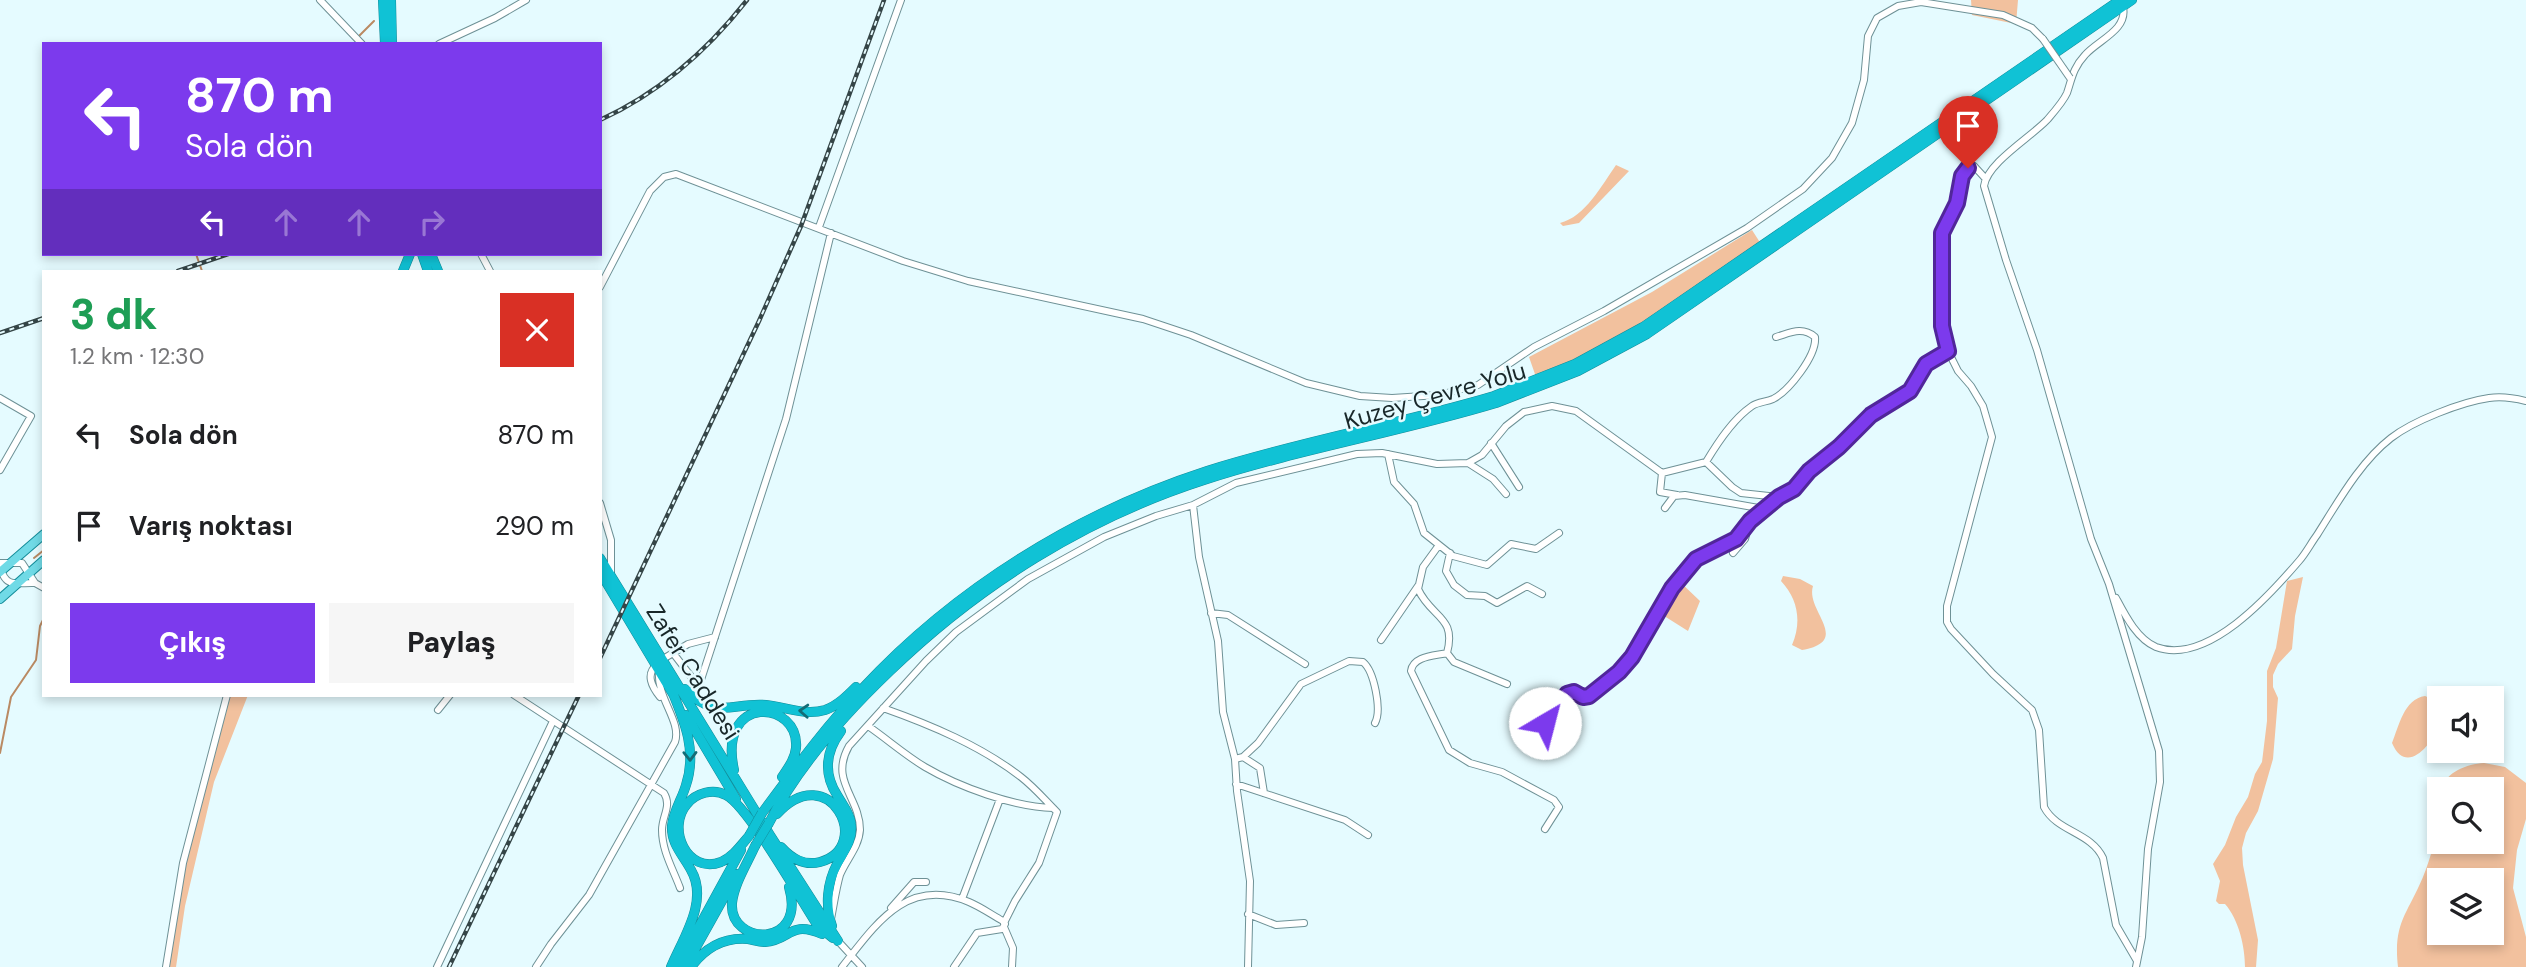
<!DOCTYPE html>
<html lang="tr">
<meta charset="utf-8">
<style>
:root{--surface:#fff;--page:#f6f6f6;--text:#202124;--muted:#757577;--accent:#7c3aed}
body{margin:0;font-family:"DM Sans",sans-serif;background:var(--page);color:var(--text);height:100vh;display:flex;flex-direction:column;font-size:26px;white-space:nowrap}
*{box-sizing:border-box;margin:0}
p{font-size:23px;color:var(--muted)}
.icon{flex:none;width:38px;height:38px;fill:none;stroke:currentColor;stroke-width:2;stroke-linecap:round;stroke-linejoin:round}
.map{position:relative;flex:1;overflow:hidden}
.details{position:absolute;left:42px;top:270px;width:560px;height:427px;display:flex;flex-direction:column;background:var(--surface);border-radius:0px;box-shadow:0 4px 10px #0003}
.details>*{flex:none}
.banner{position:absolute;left:42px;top:42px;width:560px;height:214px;border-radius:0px;box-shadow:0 4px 10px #0003;background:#7c3aed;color:#fff;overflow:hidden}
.tools{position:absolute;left:2427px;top:686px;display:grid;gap:14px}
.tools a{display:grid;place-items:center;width:77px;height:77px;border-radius:0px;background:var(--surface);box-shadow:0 4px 10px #0003;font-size:35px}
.pin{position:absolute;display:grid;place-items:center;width:60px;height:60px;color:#fff;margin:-72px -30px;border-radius:50% 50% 50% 0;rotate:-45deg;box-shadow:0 0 7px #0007}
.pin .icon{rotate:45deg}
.me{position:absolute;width:77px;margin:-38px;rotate:37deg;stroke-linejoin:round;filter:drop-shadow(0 0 5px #0008)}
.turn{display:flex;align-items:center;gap:24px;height:147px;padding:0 28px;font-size:32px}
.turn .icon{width:91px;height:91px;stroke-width:2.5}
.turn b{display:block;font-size:49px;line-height:60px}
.lanes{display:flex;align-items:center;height:66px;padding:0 28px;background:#0003;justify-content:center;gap:35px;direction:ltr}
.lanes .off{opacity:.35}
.round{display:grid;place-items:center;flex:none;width:74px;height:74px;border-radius:0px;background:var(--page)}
.headline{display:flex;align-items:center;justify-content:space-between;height:119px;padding:0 28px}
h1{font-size:42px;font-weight:800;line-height:52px;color:#1e9e55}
.button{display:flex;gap:14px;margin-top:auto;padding:14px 28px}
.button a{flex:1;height:80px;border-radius:0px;background:var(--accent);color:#fff;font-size:28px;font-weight:800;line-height:80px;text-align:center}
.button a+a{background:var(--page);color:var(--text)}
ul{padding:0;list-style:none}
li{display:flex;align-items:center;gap:21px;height:91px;padding:0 28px}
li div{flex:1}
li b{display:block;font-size:26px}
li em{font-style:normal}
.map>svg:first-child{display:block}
.green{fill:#f2c19e;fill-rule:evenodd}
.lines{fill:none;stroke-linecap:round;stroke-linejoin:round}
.stream{stroke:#ba8a63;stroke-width:2}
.minor-casing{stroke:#6e9196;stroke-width:8}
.major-casing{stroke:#138c99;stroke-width:10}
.highway-casing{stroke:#138c99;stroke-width:10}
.minor{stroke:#fff;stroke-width:6}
.major{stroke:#70dae6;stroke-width:8}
.highway{stroke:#10c2d5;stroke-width:9}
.rail-casing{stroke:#354547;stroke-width:4.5}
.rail{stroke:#e5fbff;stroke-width:2;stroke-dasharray:5;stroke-linecap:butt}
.minor-bridge-casing{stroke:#6e9196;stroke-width:8;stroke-linecap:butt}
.highway-bridge-casing{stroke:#138c99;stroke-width:10;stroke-linecap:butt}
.minor-bridge{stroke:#fff;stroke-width:6}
.highway-bridge{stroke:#10c2d5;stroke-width:9}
.oneway{stroke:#146d76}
.route-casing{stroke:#51269a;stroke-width:18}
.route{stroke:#7c3aed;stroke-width:12}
.labels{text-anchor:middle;stroke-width:5;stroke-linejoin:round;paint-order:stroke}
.street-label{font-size:24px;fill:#182729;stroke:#e5fbff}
</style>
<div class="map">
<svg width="2526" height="967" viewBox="0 0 2526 967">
<rect width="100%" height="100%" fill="#e5fbff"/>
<path class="green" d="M1971,0h47l-2,24 -44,-9z
M1616,165l13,6 -50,52 -16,3 -3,-3c25,-6 42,-38 56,-58z
M1752,230l9,14 -90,62 -74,43 -61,28 -7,-20 123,-65z
M1783,576l17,3 13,7c-8,25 40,55 -11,64l-10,-5c10,-23 6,-46 -11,-64z
M2303,577l-8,39 -3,33 -14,15 -5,11v12l5,11 -5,61 -15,52 -12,22 -4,15 1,17 15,75 -2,27h-11c0,-20 -6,-47 -20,-63h-6l-3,-3 4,-20 -7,-17 12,-19 11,-28 12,-20 7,-23 7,-12 5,-41v-50l9,-23 11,-67z
M1679,581l21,20 -12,30 -27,-17z
M227,695h21l-34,87 -29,124 -9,61h-8l14,-92z
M2425,696l14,6c1,7 2,17 0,23 -7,20 -33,51 -47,18 7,-17 12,-44 33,-47z
M2484,763l21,4 21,16v36l-9,31 -4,38 13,49v30h-128c-5,-44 9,-52 25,-90 8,-20 14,-42 16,-65l1,30h52v-53h-51c5,-17 26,-25 43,-26zM2440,880h52v53h-52z"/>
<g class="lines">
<path class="stream" d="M359,36l15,-15
M196,254l6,17
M34,558l10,-8
M0,753l11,-56 25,-37 4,-34 4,-8"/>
<defs>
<path id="minor" d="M320,0l42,44
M2123,7c5,23 -25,33 -38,48 -12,13 -13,23 -18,38 -4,9 -14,20 -20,27 -16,17 -60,43 -63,66l22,74 31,90 54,189 18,45 50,167 1,31 -12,67 -6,88 -6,30
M439,44l56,-26 31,-18
M1985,178l-11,-12 -11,7 -6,30 -15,30v93l6,25 10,20 13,15 12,20 9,31 -45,169v16l4,7 42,45 39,36 7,20 5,77c13,25 47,25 59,51l13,67 21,36
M819,227l82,-227
M481,254l9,17
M600,287l50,-96 14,-14 12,-3 227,87 65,20 175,38 48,16 115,48 54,13 32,2 47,-3 39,-10 56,-38 70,-36 143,-83 56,-39 29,-31 20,-35 12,-43 4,-44 9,-18 21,-12 23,-4 82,13 29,13 11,11
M0,398l31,18 -31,54
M1491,443l28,44
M1388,454l6,28 20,22 10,29 29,23 34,9 24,-21 25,5 23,-16
M1706,462l26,25 9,6 37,4 10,-3 21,-23 30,-24 32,-32 40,-24 15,-27 22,-13
M1468,463l25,16 13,15
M1662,473l44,-11c12,-20 27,-43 46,-56 6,-4 14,-4 21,-7 16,-8 44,-44 42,-62 -13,-11 -25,-4 -39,0
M1662,473l-2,19 17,3
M600,503l11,37v33
M1193,505l6,52 19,84 5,71 12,47 2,32 13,90 -2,86
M1665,508l9,-12 11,-1 79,14
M1439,545l-16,22 -5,22c13,29 39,27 29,64 -13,3 -34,3 -36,18l38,79 21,13 32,9 52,28 5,7 -14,22
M1450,553l-4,18 8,14 13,10 18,1 12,7 30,-17 15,8
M1733,553l12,-14 5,-18 28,-24
M0,563h22l13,20 9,5
M1,569c5,20 18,13 34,14
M2116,598c9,17 21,41 40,49 51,19 114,-52 143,-86 7,-8 12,-18 18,-26 21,-33 43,-73 74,-97 22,-17 70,-36 98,-40 13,-2 25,0 37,3
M1211,613l17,2 77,49
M1381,640l37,-54
M673,653l20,26h8
M1447,653l7,9 53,22
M663,659l25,-15 27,-7
M657,665c-12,9 -5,22 3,32
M514,695l150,98c8,13 -2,23 -2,37 0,21 11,39 18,58
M695,698l91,-279 45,-186
M883,708c48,17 98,38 138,69 13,10 24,23 36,35l-18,51 -24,38 -11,22
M438,710l12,-15
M868,726c19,13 37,29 57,41 34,20 89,40 128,41
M1548,729l-2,-10 10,-7 11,-18 7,-2 9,5 6,-1c18,-14 34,-26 47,-45 19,-29 30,-62 55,-87 18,-18 42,-16 58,-40
M1243,757l17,11 4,25
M1235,759l8,-2 15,-14 43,-59 48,-23 14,1c11,9 19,48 12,61
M1236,784l109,36 23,15
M962,899l38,-100
M891,908l23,-26h12
M1248,914l28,11 28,-2
M831,919c3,-15 5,-30 9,-44 6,-15 19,-28 20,-45 0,-33 -31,-49 -11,-84l77,-85 30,-29 72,-53 76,-42 52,-21 37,-11 43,-22 121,-29 25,-1 55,11 31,-1 14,-8 24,-29 18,-14 28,-6 24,5 86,62
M1004,927l9,21 -1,19
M838,941l24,26
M166,967l17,-104 44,-168
M437,967l116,-246
M536,967l15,-23 38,-49 86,-153c7,-21 -19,-44 -16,-72
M842,967c34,-43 65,-91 127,-65 12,5 23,13 34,19l2,3 -3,5 -25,4 -23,34"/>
<path id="major" d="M0,572l44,-38
M0,599l44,-39"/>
<path id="highway" d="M383,0l2,44
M391,0l1,44
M422,254l6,17
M431,254l7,17
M403,271l7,-17
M600,558l170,277 68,106
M600,572l73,122
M685,689c31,32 47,13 81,16 20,2 39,11 59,5 12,-4 22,-14 31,-23
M686,715l50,84
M734,770c-17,-77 66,-70 62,-22 -1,11 -8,20 -14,29
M762,813c32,-43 63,-86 100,-124 93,-100 215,-176 345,-218 94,-30 193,-47 287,-75l81,-32 68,-37 477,-327
M777,814c52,-57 98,33 43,48 -16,4 -28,-3 -39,-15
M769,823c29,-57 75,-108 121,-152 89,-86 196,-153 314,-191 96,-31 196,-48 292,-77l82,-32 69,-37 485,-334
M749,836c-8,9 -16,21 -28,26 -34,13 -55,-34 -34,-58 9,-11 26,-16 39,-9 22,11 75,105 92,131l15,12
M755,846c-8,18 -21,38 -23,57 -3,43 75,46 57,-16
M832,926c-7,-20 -5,-43 5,-62 7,-13 16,-24 14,-40 -1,-11 -9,-20 -14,-29 -14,-22 -11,-44 4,-64
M671,967c12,-29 38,-66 20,-97 -8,-15 -20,-26 -19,-44 1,-14 10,-27 14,-41 11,-33 -1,-63 -14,-94
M677,967l64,-117
M685,967l52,-93
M691,967c14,-19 33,-30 57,-28 6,1 11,3 17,3 26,-2 24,-22 57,-8"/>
</defs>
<use href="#minor" class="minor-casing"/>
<use href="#major" class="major-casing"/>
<use href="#highway" class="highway-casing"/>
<use href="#minor" class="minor"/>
<use href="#major" class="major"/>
<use href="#highway" class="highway"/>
<defs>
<path id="rail" d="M600,120c59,-27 107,-69 147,-120
M178,271l50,-17
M0,333l44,-15
M600,658l159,-337 42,-95 83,-226
M449,967l130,-272"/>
</defs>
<use href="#rail" class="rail-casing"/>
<use href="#rail" class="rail"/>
<defs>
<path id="minor-bridge" d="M2043,39l27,39"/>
<path id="highway-bridge" d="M749,836l13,-23
M755,846l14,-23"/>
</defs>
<use href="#minor-bridge" class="minor-bridge-casing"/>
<use href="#highway-bridge" class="highway-bridge-casing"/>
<use href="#minor-bridge" class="minor-bridge"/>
<use href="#highway-bridge" class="highway-bridge"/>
</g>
<defs><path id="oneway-chevron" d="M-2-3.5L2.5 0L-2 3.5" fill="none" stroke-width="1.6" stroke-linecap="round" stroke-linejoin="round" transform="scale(1.75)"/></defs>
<g class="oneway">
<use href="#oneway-chevron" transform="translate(804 711) rotate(-177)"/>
<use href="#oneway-chevron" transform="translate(690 756) rotate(89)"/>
</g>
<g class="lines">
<defs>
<path id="route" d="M1545,723l2,-5 9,-6 11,-18 7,-2 9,5 6,-1 30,-24 13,-15 40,-69 24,-29 40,-20 14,-18 29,-24 15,-8 15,-18 30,-24 32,-32 39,-24 16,-27 22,-13 -6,-25v-93l15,-30 5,-27 6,-8"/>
</defs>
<use href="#route" class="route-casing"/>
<use href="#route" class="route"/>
</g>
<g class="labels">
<g class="street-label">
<text transform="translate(1435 396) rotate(-16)" y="8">Kuzey Çevre Yolu</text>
<text transform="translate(693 672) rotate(58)" y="8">Zafer Caddesi</text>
</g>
</g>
</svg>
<div class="tools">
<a><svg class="icon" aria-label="sound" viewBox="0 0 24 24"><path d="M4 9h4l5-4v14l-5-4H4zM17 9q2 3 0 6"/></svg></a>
<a><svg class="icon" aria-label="search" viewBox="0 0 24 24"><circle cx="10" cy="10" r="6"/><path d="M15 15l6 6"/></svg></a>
<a><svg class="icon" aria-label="layers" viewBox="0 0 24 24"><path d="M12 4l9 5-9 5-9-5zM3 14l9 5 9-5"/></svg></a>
</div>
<div class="pin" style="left:1968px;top:168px;background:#d93025"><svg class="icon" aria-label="arrive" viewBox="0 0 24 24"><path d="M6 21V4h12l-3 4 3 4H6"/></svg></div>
<svg class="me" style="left:1545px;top:723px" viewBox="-20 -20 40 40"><circle r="19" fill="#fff"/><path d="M0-13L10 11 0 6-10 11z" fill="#7c3aed"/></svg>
<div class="banner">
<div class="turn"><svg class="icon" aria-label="left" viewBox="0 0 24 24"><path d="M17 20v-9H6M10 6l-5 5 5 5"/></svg><div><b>870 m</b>Sola dön</div></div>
<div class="lanes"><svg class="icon" aria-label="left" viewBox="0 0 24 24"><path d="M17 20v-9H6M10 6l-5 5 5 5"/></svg><svg class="icon off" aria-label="ahead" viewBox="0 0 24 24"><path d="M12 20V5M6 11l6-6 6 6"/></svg><svg class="icon off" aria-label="ahead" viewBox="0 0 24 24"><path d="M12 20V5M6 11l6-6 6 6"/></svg><svg class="icon off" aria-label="right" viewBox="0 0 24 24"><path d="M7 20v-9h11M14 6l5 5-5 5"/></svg></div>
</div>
<section class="details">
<div class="headline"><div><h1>3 dk</h1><p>1.2 km · 12:30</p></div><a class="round" style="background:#d93025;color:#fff"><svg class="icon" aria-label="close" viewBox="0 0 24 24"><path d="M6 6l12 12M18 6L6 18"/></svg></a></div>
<ul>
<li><svg class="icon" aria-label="left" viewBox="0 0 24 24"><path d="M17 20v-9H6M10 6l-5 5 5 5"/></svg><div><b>Sola dön</b></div><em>870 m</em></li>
<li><svg class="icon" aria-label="arrive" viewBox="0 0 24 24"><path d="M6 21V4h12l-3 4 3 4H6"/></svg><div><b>Varış noktası</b></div><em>290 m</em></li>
</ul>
<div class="button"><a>Çıkış</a><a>Paylaş</a></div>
</section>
</div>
